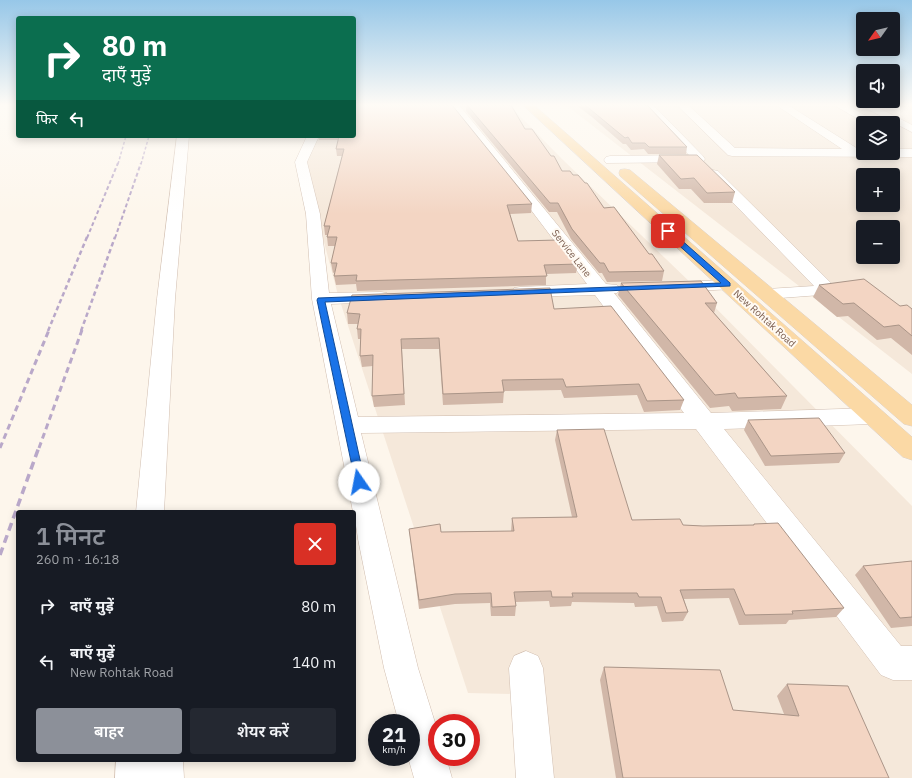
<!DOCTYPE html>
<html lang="hi">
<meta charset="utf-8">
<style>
:root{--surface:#171b24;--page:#242831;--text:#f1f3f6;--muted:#9ea1a6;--accent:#8c9099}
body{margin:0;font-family:"IBM Plex Sans","Noto Sans Devanagari",sans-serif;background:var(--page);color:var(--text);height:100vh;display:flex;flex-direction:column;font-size:15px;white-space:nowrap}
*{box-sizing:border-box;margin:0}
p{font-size:13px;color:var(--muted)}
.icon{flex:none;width:22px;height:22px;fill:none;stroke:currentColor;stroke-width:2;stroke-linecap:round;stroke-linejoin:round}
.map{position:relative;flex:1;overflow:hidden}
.details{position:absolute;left:16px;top:510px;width:340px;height:252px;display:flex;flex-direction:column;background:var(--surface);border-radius:4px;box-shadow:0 2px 10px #0003}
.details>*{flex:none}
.guide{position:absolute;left:16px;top:16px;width:340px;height:122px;border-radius:4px;box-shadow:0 2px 10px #0003;background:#0b6e4f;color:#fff;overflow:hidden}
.needle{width:26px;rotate:236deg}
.tools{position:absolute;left:856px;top:12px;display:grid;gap:8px}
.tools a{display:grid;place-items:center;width:44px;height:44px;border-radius:4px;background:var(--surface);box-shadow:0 2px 10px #0003;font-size:20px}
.speed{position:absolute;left:368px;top:714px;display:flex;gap:8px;font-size:20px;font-weight:700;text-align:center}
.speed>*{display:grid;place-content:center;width:52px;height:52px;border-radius:50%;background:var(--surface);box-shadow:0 2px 10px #0003;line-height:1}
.speed small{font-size:10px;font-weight:400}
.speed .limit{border:6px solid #d22;background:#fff;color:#111}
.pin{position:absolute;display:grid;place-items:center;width:34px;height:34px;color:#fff;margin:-17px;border-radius:8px;box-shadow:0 2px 6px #0006}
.me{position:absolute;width:44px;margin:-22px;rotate:348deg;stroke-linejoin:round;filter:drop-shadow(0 0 3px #0008)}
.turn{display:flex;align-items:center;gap:14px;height:84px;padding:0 20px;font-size:18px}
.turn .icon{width:52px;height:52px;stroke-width:2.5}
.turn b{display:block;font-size:28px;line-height:34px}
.then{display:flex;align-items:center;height:38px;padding:0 20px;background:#0003;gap:8px;font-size:15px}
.round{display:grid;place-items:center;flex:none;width:42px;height:42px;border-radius:4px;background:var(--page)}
.overview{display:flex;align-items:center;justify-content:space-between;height:68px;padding:0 20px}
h1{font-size:24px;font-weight:600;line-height:30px;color:var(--accent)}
.action{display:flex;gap:8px;margin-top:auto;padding:8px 20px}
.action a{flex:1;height:46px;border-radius:4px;background:var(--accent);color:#fff;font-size:16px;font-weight:600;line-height:46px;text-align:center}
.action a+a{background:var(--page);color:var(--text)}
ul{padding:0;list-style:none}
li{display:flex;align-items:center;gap:12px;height:56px;padding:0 20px}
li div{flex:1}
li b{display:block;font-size:15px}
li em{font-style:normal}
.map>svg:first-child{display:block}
.residential{fill:#f5e8da;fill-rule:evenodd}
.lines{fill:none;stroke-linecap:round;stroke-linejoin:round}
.street-casing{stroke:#d1beb0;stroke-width:1}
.primary-casing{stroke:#dad1cd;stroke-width:1}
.street{fill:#fff;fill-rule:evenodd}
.primary{fill:#fbd9a5;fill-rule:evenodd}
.rail-far4{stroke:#b9a8c9;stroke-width:1.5;stroke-dasharray:3 2;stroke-linecap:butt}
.rail-far3{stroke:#b9a8c9;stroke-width:2;stroke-dasharray:4 2.5;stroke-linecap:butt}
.rail-far2{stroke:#b9a8c9;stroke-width:2.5;stroke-dasharray:4.5 3;stroke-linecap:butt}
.rail-far1{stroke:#b9a8c9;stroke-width:3;stroke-dasharray:6 4;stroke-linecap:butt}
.rail{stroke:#b9a8c9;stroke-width:3.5;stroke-dasharray:8 5;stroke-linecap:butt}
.wall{fill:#d1b7a8}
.building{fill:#f3d5c3;stroke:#aa9588}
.route{fill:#1a73e8;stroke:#114b97}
.labels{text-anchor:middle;stroke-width:4;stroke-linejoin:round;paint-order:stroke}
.far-street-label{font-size:10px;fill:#7a5c4d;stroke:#fffaf3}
</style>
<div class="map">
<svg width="912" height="778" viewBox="0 0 912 778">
<rect width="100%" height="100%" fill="#fdf6ec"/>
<path class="residential" d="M354,105h155l53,54 131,126 219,221v272h-386l-10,-84 -48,-1 -130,-398 -36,-136 12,-23h40z
M566,105h346v269l-113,-88zM863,123h30v30h-30zM863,175h30v30h-30zM863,227h30v30h-30z"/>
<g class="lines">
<defs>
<path id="street" d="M449,105h10l147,179 11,1 3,4 -3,4h-3l97,120 162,-5 8,2 4,6 -4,6 -8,2 -149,5 177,217h11v34h-19l-12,-5 -185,-246 -335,4 57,235 19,61v28h9l6,21h-38l-6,-21h3v-34h-12l-15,-55 -26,-129 -4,-27h-1l-41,-213 -6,-85 -11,-52 12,-26h12l-12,26 13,52 9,79 52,-1 6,1 3,4 -3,4 -6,1 -50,2 27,113 326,-4 -89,-118 -75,2 -6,-1 -3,-4 3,-4 6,-1 67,-3 -90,-119z
M642,105h11l50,51 2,3 -2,3 -97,1 -2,-3 2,-3 4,-1 79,-1z
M677,105h11l47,43 107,1 -66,-44h12l70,44h5v4h30v-4h19v8l-180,-1 -4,-1z
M834,105h13l31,18h-13z
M860,105h13l39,20v7z
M177,136h12l-14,163 -11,213h-28l21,-213z
M713,170l5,1 116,115 3,4 -3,4 -67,5 -6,-1 -3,-4 3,-4 6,-1 47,-3 -106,-109 -1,-3 1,-3z
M727,280l6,1 3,4 -3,4 -57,3 -6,-1 -3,-4 3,-4 6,-1z
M526,651l12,5 5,12 11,110h-38l-7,-110 5,-12z
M116,760h67l1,18h-69z"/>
<path id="primary" d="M523,105h11l378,332v23l-9,-3z
M625,169l5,1 282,235v21l-8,-2 -284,-248 -1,-3 1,-3z"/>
</defs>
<use href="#street" class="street-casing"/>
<use href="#primary" class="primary-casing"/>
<use href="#street" class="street"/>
<use href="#primary" class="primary"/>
<path class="rail-far4" d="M118,164l8,-28
M141,164l8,-28"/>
<path class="rail-far3" d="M87,238l31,-75
M115,238l26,-75"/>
<path class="rail-far2" d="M48,331l39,-94
M81,331l34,-94"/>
<path class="rail-far1" d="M0,448l49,-118
M39,448l43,-118"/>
<path class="rail" d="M0,555l39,-108"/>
</g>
<path class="wall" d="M466,105h45l14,24 37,42 11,4 91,96 -2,10 -55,1 -5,-9h-3l-28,-34 -14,-27h-8l-83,-101z
M576,105h71l40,42 -1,7h-38l-4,-5 -13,1 -5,-6h-3l-31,-27z
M318,136h36l178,68 -1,9 -21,1 8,27 60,23 -2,9 -30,1v11l-189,6 -1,-7 -20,1 -2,-9 1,-4 -2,1 -2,-10 4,-17h-7l-1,-9 1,-2h-3l-1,-9 18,-70h-5l-1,-7 2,-9h-19z
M659,155l76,37 -3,11h-28l-13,-14h-12l-22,-25z
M621,283l96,20 -3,10 73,83 -6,13 -49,2 -3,-5 -19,2 -92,-113z
M819,285l93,24v46l-21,-17 -14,2 -29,-24 -11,1 -24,-20z
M554,309l130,91 -4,10 -36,2 -7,-17 -73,3 -3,-8 -57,1 -1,12 -60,2 -4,-56h-37l3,56 -31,2 -2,-11 1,-30 -11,1 -2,-11 1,-17h-3l-1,-10 1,-5h-10l-1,-11z
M748,420l97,33 -6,10 -74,3 -21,-36z
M557,430l75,90 51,5 20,1 50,-1 1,-1 90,84 -8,9 -47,3 -3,4 -47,1 -10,-27 -45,1 4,13 -5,9 -21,1 -5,-16 -22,1 -1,-4 -62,-1 -1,4 -21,1 -1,-6 -33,1v4l-1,10h-24l-1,-13 -35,1 -36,5 -10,-80 32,3 70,-1 1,-13 60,-1 -17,-77z
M912,561v65l-21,2 -36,-53 8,-9z
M604,667l129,43 51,4 -7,-18 10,-12 102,94h-273l-16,-98z"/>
<path class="building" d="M354,105h98l80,99 -25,1 11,36 41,-1 19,24 -34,1 3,11 -191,5 1,-6 -23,1 3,-13h-6l6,-26h-10l3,-11h-6l20,-77h-8l3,-13h15z
M467,105h44l14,24h7l19,27h3l8,15h8l3,4h5l7,8h2l17,25 10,-1 35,47h3l12,17 -55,1 -5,-9h-4l-28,-34 -14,-26h-8z
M585,105h62l40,42h-38l-4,-4h-13l-4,-6 -3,1z
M659,155h38l38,37 -28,1 -13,-15 -13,1z
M864,279l36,27 7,-1 5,4v27l-13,-11 -15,2 -30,-24 -11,1 -24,-19z
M701,281l16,22h-12l82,93 -49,2 -3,-5 -20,2 -94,-112z
M550,288l4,21 57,-3 73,94 -37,1 -8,-17 -73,3 -3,-8 -61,1 2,12 -61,2 -4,-56 -38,1 3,55 -32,2 1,-41 -13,1 1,-27h-4l3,-15 -13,-1 5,-18z
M819,418l26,35 -74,3 -23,-36z
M604,429l28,91 48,-1 3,6 20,1 51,-1v-1l24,-1 66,85 -52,3 1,3 -48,1 -11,-26 -54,1 8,22 -22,1 -5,-16h-22l-2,-4h-65l1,4h-21l-1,-6 -37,1 2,14 -24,1 -1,-14 -36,1 -36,6 -10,-71 31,-5 1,8 73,-1 -2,-13 65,-1 -20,-87z
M912,561v56l-12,1 -37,-52z
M604,667l116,3 13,40 66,6 -12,-32 61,2 41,92h-266z"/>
<linearGradient id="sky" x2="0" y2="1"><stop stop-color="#97c7e8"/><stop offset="0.49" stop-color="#fefbf6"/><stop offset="1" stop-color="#fefbf6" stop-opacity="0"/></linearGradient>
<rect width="912" height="214" fill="url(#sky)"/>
<path class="route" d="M665,230h5l60,53v3l-405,16 40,180 -2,3 -4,1 -3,-1 -39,-185 1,-2 403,-15 -56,-50z"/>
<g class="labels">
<g class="far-street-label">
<text transform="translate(572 253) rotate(52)" y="4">Service Lane</text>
<text transform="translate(765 318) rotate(42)" y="4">New Rohtak Road</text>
</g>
</g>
</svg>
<div class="tools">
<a><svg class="needle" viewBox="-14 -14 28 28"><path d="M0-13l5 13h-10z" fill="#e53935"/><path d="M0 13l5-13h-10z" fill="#9ea1a6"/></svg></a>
<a><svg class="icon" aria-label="sound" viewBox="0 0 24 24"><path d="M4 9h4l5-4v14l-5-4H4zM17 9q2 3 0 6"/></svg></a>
<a><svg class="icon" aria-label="layers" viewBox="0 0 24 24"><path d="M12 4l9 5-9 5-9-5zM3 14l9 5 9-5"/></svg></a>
<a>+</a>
<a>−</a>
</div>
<div class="speed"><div>21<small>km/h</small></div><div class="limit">30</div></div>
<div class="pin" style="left:668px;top:231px;background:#d93025"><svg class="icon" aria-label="arrive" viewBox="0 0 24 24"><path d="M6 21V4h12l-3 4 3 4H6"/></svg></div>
<svg class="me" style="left:359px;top:482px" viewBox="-20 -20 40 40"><circle r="19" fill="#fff"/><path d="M0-13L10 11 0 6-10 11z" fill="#1a73e8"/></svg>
<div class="guide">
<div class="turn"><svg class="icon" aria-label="right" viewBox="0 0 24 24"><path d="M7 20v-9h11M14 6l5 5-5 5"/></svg><div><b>80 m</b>दाएँ मुड़ें</div></div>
<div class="then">फिर<svg class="icon" aria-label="left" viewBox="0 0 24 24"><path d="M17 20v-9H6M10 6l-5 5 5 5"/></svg></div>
</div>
<section class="details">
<div class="overview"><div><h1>1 मिनट</h1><p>260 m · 16:18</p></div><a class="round" style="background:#d93025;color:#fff"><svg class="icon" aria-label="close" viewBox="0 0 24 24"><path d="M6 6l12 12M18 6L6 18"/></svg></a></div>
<ul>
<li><svg class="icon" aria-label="right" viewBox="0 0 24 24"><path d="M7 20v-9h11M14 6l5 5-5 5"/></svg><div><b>दाएँ मुड़ें</b></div><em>80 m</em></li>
<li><svg class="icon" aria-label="left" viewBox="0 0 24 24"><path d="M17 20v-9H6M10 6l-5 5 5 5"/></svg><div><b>बाएँ मुड़ें</b><p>New Rohtak Road</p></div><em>140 m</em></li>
</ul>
<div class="action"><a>बाहर</a><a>शेयर करें</a></div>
</section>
</div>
